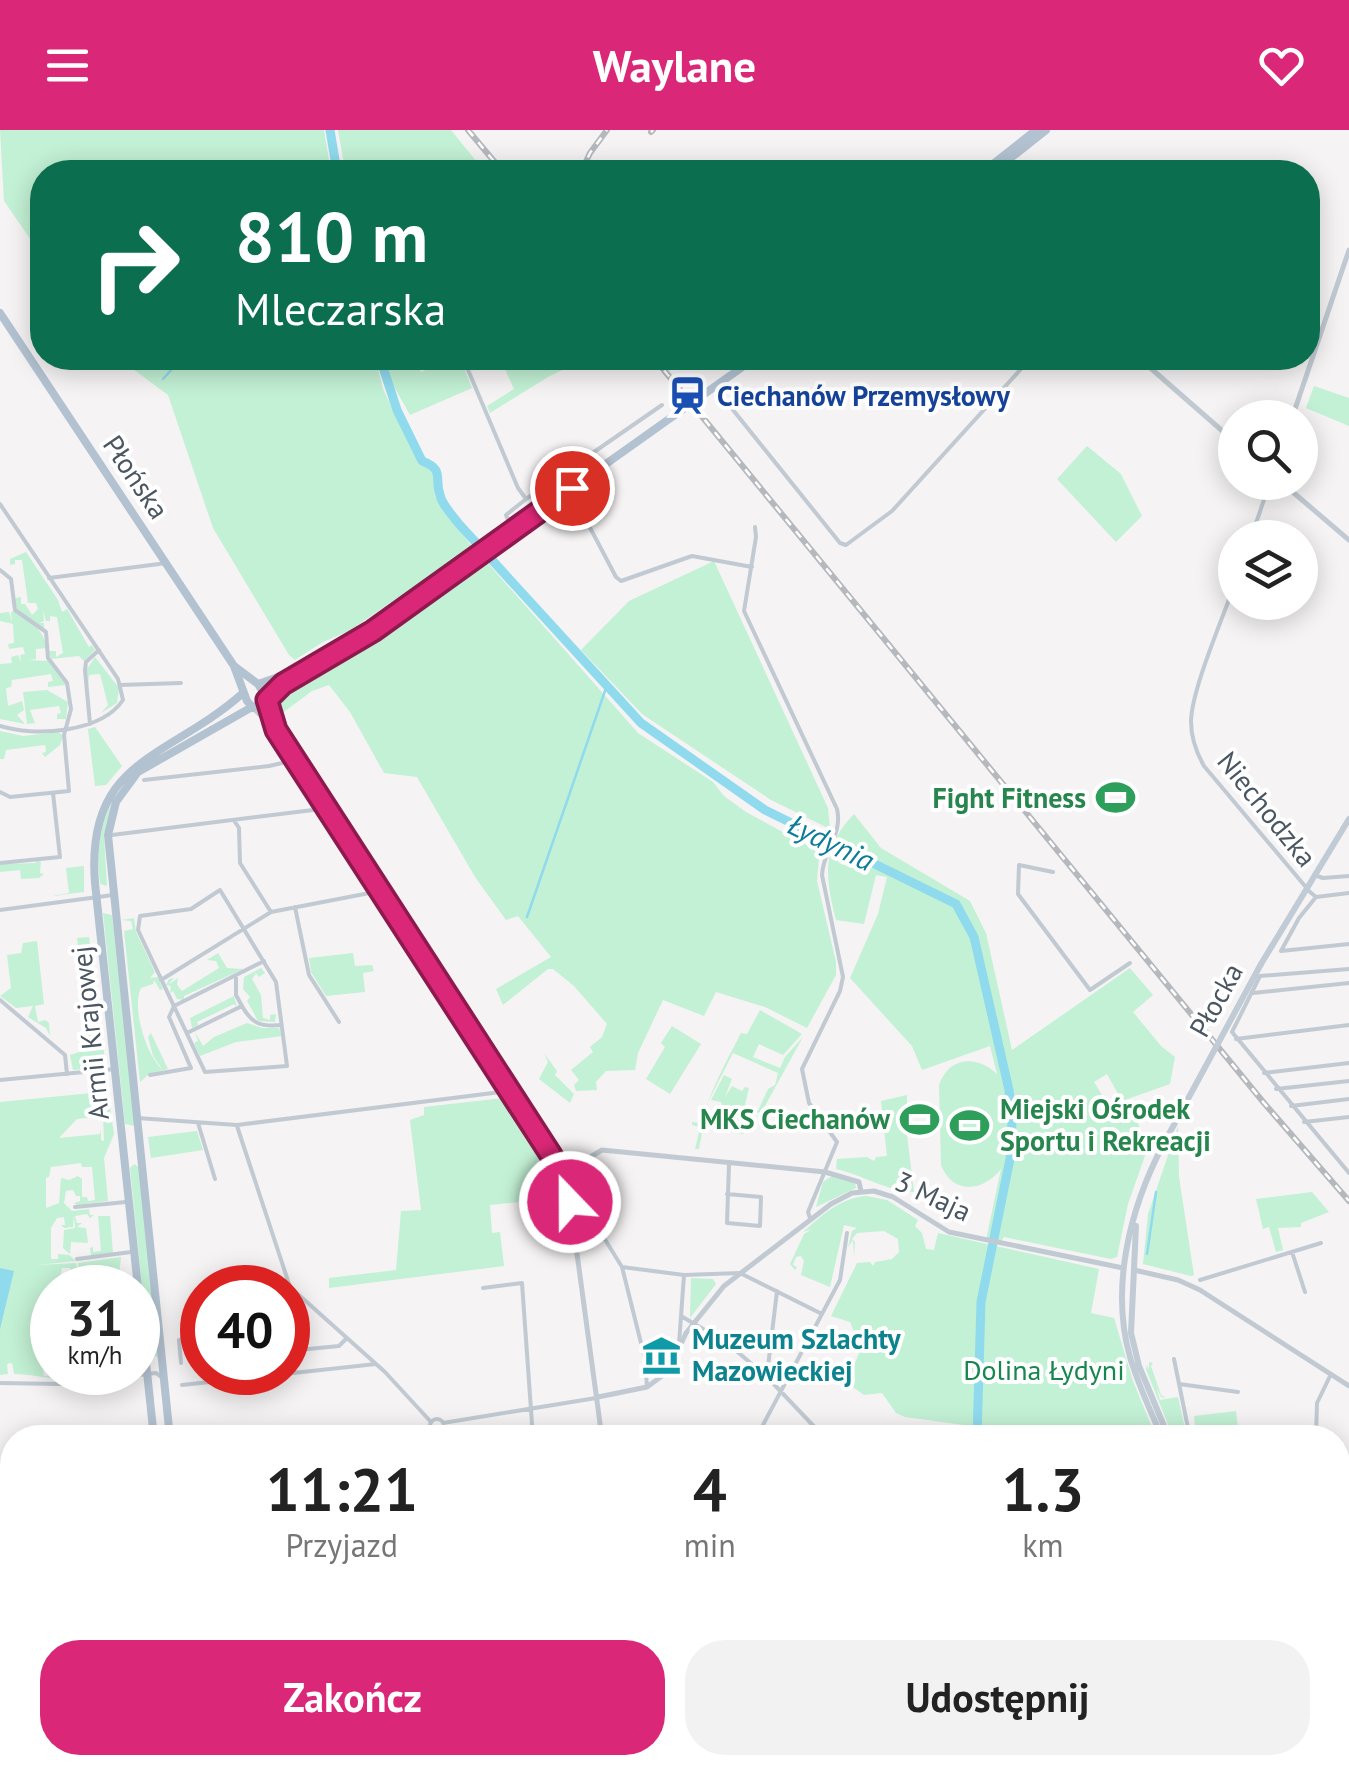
<!DOCTYPE html>
<html lang="pl">
<meta charset="utf-8">
<style>
:root{--surface:#fff;--page:#f2f2f2;--text:#222;--muted:#767676;--accent:#db2777}
body{margin:0;font-family:"PT Sans",sans-serif;background:var(--page);color:var(--text);height:100vh;display:flex;flex-direction:column;font-size:38px;white-space:nowrap}
*{box-sizing:border-box;margin:0}
p{font-size:32px;color:var(--muted)}
.icon{flex:none;width:55px;height:55px;fill:none;stroke:currentColor;stroke-width:2;stroke-linecap:round;stroke-linejoin:round}
.map{position:relative;flex:1;overflow:hidden}
.sheet{position:absolute;left:0px;top:1295px;width:1350px;height:350px;display:flex;flex-direction:column;background:var(--surface);border-radius:40px 40px 0 0;box-shadow:0 5px 25px #0003}
.sheet>*{flex:none}
.guide{position:absolute;left:30px;top:30px;width:1290px;height:210px;border-radius:40px;box-shadow:0 5px 25px #0003;background:#0b6e4f;color:#fff;overflow:hidden}
.tools{position:absolute;left:1218px;top:270px;display:grid;gap:20px}
.tools a{display:grid;place-items:center;width:100px;height:100px;border-radius:50%;background:var(--surface);box-shadow:0 5px 25px #0003;font-size:50px}
.speed{position:absolute;left:30px;top:1135px;display:flex;gap:20px;font-size:50px;font-weight:700;text-align:center}
.speed>*{display:grid;place-content:center;width:130px;height:130px;border-radius:50%;background:var(--surface);box-shadow:0 5px 25px #0003;line-height:1}
.speed small{font-size:25px;font-weight:400}
.speed .limit{border:15px solid #d22;background:#fff;color:#111}
.pin{position:absolute;display:grid;place-items:center;width:85px;height:85px;color:#fff;margin:-42px;border:5px solid #fff;border-radius:50%;box-shadow:0 2px 10px #0007}
.me{position:absolute;width:110px;margin:-55px;rotate:338deg;stroke-linejoin:round;filter:drop-shadow(0 0 8px #0008)}
.turn{display:flex;align-items:center;gap:35px;height:210px;padding:0 40px;font-size:45px}
.turn .icon{width:130px;height:130px;stroke-width:2.5}
.turn b{display:block;font-size:70px;line-height:85px}
.eta{display:flex;justify-content:space-evenly;align-items:center;height:170px;text-align:center}
.eta b{font-size:60px;font-weight:700;line-height:70px}
.primary-button{display:flex;gap:20px;margin-top:auto;padding:20px 40px}
.primary-button a{flex:1;height:115px;border-radius:40px;background:var(--accent);color:#fff;font-size:40px;font-weight:700;line-height:115px;text-align:center}
.primary-button a+a{background:var(--page);color:var(--text)}
header{display:flex;justify-content:space-between;align-items:center;height:130px;padding:0 40px;background:var(--accent);color:#fff;font-size:45px;font-weight:700}
.map>svg:first-child{display:block}
.green{fill:#c3f1d5;fill-rule:evenodd}
.water{fill:#90daee}
.lines{fill:none;stroke-linecap:round;stroke-linejoin:round}
.stream{stroke:#90daee;stroke-width:2.5}
.river{stroke:#90daee;stroke-width:9}
.minor{stroke:#c1cad2;stroke-width:4}
.tertiary{stroke:#c1cad2;stroke-width:5}
.secondary{stroke:#c1cbd6;stroke-width:6}
.primary{stroke:#b3c2d1;stroke-width:8}
.rail-casing{stroke:#b5b8bd;stroke-width:6}
.rail{stroke:#fff;stroke-width:2.5;stroke-dasharray:8;stroke-linecap:butt}
.secondary-bridge{stroke:#c1cbd6;stroke-width:6}
.primary-bridge{stroke:#b3c2d1;stroke-width:8}
.route-casing{stroke:#8e194d;stroke-width:25}
.route{stroke:#db2777;stroke-width:18}
.labels{text-anchor:middle;stroke-width:8;stroke-linejoin:round;paint-order:stroke}
.transit-label{font-size:28px;font-weight:bold;fill:#164399;stroke:#fff;text-anchor:start}
.street-label{font-size:28px;fill:#4a5661;stroke:#fff}
.leisure-label{font-size:28px;font-weight:bold;fill:#27864d;stroke:#fff;text-anchor:end}
.culture-label{font-size:28px;font-weight:bold;fill:#0d838f;stroke:#fff;text-anchor:start}
.park-label{font-size:28px;fill:#17864f;stroke:#fff}
.water-label{font-size:30px;font-style:italic;fill:#0c7c9b;stroke:#fff}
</style>
<header><svg class="icon" aria-label="menu" viewBox="0 0 24 24"><path d="M4 6h16M4 12h16M4 18h16"/></svg>Waylane<svg class="icon" aria-label="heart" viewBox="0 0 24 24"><path d="M12 20l-8-8c-3-5 5-10 8-4 3-6 11-1 8 4z"/></svg></header>
<div class="map">
<svg width="1349" height="1645" viewBox="0 0 1349 1645">
<rect width="100%" height="100%" fill="#f5f3f3"/>
<path class="green" d="M0,0h324l7,42h-289v84l-38,-55z
M338,0h113l34,42h-37l-24,-8 -79,5z
M118,228h257l8,31 36,76 11,2 4,9 1,20 37,51 -123,84 -26,11 -28,18 -6,-5 -76,-127 -45,-133z
M386,228h29l6,14 12,-5 2,-8 4,3 3,-4h18l12,30 -62,27 -18,-32z
M500,228h87l-39,19 -58,36 -3,-7 27,-17z
M1314,256l35,12v28l-43,-18z
M1087,316l34,28 21,42 -26,26 -59,-63z
M26,422l32,48 4,12 5,-3 22,38 3,-2 3,5 -11,11 -5,-5 -28,3 -2,-8h7v6l7,-4 -6,-36 -7,-1v5h-4l-3,-10 1,10 -4,2h4v6l-27,-19 -2,-12 6,-1v7h4l7,11 6,-6 -2,-6h-8l-6,-43h-7v4l-5,1v-6z
M484,429l154,174 75,49 11,14 22,16 77,42 -4,4 -2,23 19,81v13l-29,53 -42,-21 -49,-15 -12,24 -41,-16 -25,53 -3,17 -29,1 -10,11 1,8 -21,1 -2,-6 5,-5 -8,-10 22,-18 -3,-5 12,-10 5,-13 -33,-38 -21,-17h-5l-45,36 -7,-16 55,-32 -33,-41 -12,4 -31,-43 -58,-100 -33,-4 -34,-61 -21,-27 -17,6 -35,26 -2,-15 5,-4 -5,-4 22,-14 3,3 -7,5 74,-44z
M714,431l114,247 2,21 -59,-29 -129,-86 -61,-64 48,-49z
M14,481c15,12 30,16 32,37l-10,1v10l-7,1 19,1 18,24 -18,2v-5l5,-1 -2,-7 -39,6 -1,7 -5,1 2,18 14,-5 2,9 -7,5 8,9 -25,-5v-55l12,-1 -1,-6 7,-2 3,7 -1,-7 5,-1 -2,-7 -14,2 -1,-5 6,-1 -1,-19 -13,-3v-8l9,-1 3,10 -1,-10z
M95,527l24,31 -2,15 -16,10 7,-8 -8,-31 -11,1 -1,11 -1,-17z
M47,560l21,12 -2,17h-9v-5l4,-1 -2,-7 -29,4 5,13 -8,1 -4,-32z
M95,597l27,39 -16,19 -11,1 -7,-57z
M0,601l23,5 36,-4 4,4 -3,9 -15,12 -3,-4 4,-1 -1,-7 -39,5 -2,9h-4z
M115,666l-11,39 3,51 -7,-2c-4,-33 -1,-59 15,-88z
M854,684l27,34 89,53 16,32 26,117 118,-82 23,27 -20,17 28,34 14,11 -5,27 -48,17 -15,-27 -13,8 19,31 23,4 11,33 -19,54 -11,53 -6,2 -107,-22 -4,6 -14,-3 15,-71c-17,22 -48,27 -60,-4l-2,-80c10,-29 38,-30 58,-11l-7,-28 -68,24 -10,-24 -62,-68 28,-64 9,-37 -11,-2 -12,49 -28,-4c-11,-43 -15,-72 18,-106z
M35,730l6,2 -1,11 4,1 -5,4 -18,1 -1,-9 -20,2v-8l36,-1z
M84,736v26l-32,4 17,-3 -3,-25z
M103,783l9,2 23,211 -10,-2z
M134,788l2,14 19,40 -5,6 8,-1 5,12 -3,1 -6,-10 -1,4 -12,4c-10,20 6,68 21,81l-9,-13 -5,-19 3,-4 17,36 -19,5 -9,8 -16,-151 9,-2 -2,-8 -9,-1z
M89,807l16,123 -14,3v5l-18,2 -3,-15 19,-6 -12,-111z
M37,811l7,63 -9,2 3,16 7,-2 4,3 1,13 -4,-8 -18,-11 5,-11 -17,2 -16,-12 11,-8 -4,-33 14,-2 2,-10z
M218,823l9,15 16,1 -59,27v4l-7,-1 -4,-8 -3,2 1,-7 -5,-1 3,-6 5,-1 -6,7 10,-7 -1,7 5,6 37,-23 -3,-7 -9,-1z
M353,823l2,13 17,-1 2,6 -11,2 2,19 -39,4 -15,-24 -2,-14z
M261,838l4,5 -6,4 -3,-4 -4,6 9,16 2,23 7,2v-5l6,-1 -1,8 -17,-1 -11,-20 3,-4 -7,-8 1,-12z
M234,866l3,11 -3,-3 -37,18 1,3 -6,3 -2,-10z
M760,880l42,24 -19,21 -24,-11 -6,13 27,11 5,-11 18,-20 -42,76 -12,-2 -3,19 -2,-2v6l-13,-2 4,-23 -13,-2 -1,-5 -10,-2 13,-25 8,4 -7,18 7,-11 10,5 3,-4 4,1 -4,16 2,2 -2,21 4,-19 9,3 10,-22 7,-4 3,-12 -45,-20 -25,49 -9,47h-4l5,-22 -8,-2v-3l9,1c9,-32 25,-61 40,-90l6,1z
M247,893l15,5h17l3,8 -46,6 -36,14 -6,-13 4,-2 -3,-9 8,14 11,-9z
M672,896l29,18 -31,50 -24,-15 19,-32 -4,-4z
M544,923l13,18 -2,4 19,19 -4,9 -31,-24 9,-17z
M105,944l9,60 -10,24 4,43 -31,4 -3,-2 6,-2v-5h-4l-3,-6 -7,1 -2,12 8,8 17,-2 1,6h4l-4,3 -3,-4 -12,2 2,7h5l-5,4 9,1 2,15 -17,-1 -1,12 -7,-6 1,-18 11,-2 -1,-13 -1,12 -9,1 -3,-3h4l-1,-8 -7,1 -6,10v31h7v-5l11,1 7,6 -39,4 39,-2 4,17 10,-2 2,3 4,-6 2,9h-6v3h-23l2,-9 -6,-3h6l-1,-7h-8l-2,10 -3,1 1,8 -6,1v31l-4,1v4l-9,2 2,21 11,14 -10,3 2,12 27,-3v4c-20,4 -37,-3 -57,-3l-2,-11 -5,1 1,10 -8,1v-273l92,-9 3,24 -18,2 -18,19 41,-4 1,-5v11l3,1 -1,-27 4,-1 -9,-34zM81,1033l1,4h10l3,33 -7,1 -1,-4h-5v-18l-4,-3 -9,4 -8,-2 -2,25 -13,5v-30l3,-1 2,-10z
M907,965v40l7,57c-28,-1 -51,-17 -78,-23l1,-10 30,-2 7,4 2,-4 11,-1 -6,-55z
M503,968l54,82 3,18 -70,7 2,28 8,-1 4,34 -175,22v-10l67,-8 5,-59 20,-1 -11,-90 14,-5v-8z
M1178,996l1,51 15,98 -3,1 -48,-12 5,-50z
M197,1001l6,19 -52,8 -3,-21z
M134,1034l5,3 19,190 -9,-2 -19,-187z
M832,1046l23,6 1,6 -40,19 7,-25z
M1312,1062l17,20 -28,11v4l-23,1 5,22 -7,2 -7,-25 -6,2 -7,-30z
M866,1066l21,4 31,20 -3,6 7,7 4,16 8,1 4,-17 161,36 -8,44 23,5 19,63 23,56h-192v-12l-59,-8 -9,-4 -14,-20 -18,2 -17,-12 14,-35 -11,-26 -19,-6 26,-53 13,-1 3,4 2,-4 17,-3 7,-7 -1,-13 -14,-8 -27,2 -5,6 3,3 -1,15 -1,-17 -5,7 4,-16 5,-3 -13,-3 -14,62 -29,-12 3,-14 -3,-5 -5,1 -3,8 4,2 -2,3 -5,-6 14,-30 8,-5 -9,3c18,-16 37,-34 63,-36z
M98,1086h12l3,37 -22,3 -1,-8 3,-1v5l8,-1z
M121,1127l-2,19h11l1,6 -11,1v4h-14l-3,-19h-10v-3l-13,3 7,9 -8,-1 -1,-13z
M691,1148l22,1 3,5 -26,34z
M1149,1232l4,1 -2,3 10,29 5,3 -5,-1 -5,-10 4,13 18,-3 9,40h-14l-27,-68 1,-4 2,5z
M1236,1281l3,26h-43l-2,-21z
M1136,1633h21l-2,10 6,-9 2,6 24,3 2,-10h6l-4,12h-36l-15,-4z"/>
<path class="water" d="M0,1138l14,3 -14,58z"/>
<g class="lines">
<path class="stream" d="M163,249l19,-21
M527,787l79,-229
M1147,1124l9,-62"/>
<path class="river" d="M330,0l7,42
M380,228l17,52 25,51c23,9 12,16 18,34 2,10 13,21 19,29l182,199 124,87 191,94 18,33 35,153 3,29 -1,35 -30,148 -4,136"/>
<path class="minor" d="M463,228l55,130 8,11 -20,16 5,13
M725,270l115,143 6,2 46,-34 139,-153
M573,336l7,10 13,5 -17,20 40,76 5,4 71,-25 60,11
M526,369l136,-94
M0,374l118,175 5,21c-22,33 -89,37 -123,26
M755,397l1,10 -12,74 93,198c6,26 -14,41 -15,66l21,102 -3,14 -38,78 7,34 28,39 -29,70 2,6
M1251,408l19,-56
M0,440l11,9 4,31 31,22 2,26 19,25 4,26 -7,26 5,56 -59,6 -10,-5
M49,448l118,-15
M1235,453c-12,35 -43,105 -44,138 0,16 5,31 13,45l106,126 6,5 33,-4
M120,555l61,-2
M90,594l-5,-54 1,-8 13,-12
M144,650l125,-14 26,-6
M235,692l4,6 1,35 31,49
M112,705l201,-25 11,-5
M0,733l60,-6 -7,-64
M1053,742l-34,-7 -1,29 72,96 40,-27
M1314,745l9,3 26,-2
M220,760l56,92 11,84 -82,6 -67,-142 2,-14 51,-7z
M295,777l14,68 30,47
M0,780l113,-15
M1281,821l68,-7
M1281,821l18,-33 17,-21
M1349,839l-89,7 -28,56 117,141
M236,847v18l6,11
M161,850l110,-68 109,-21
M1253,863l96,-10
M0,870l65,55 2,19
M187,903l55,-27c10,18 19,21 39,19
M1236,909l113,-14
M1264,943l85,-10
M150,945l41,-7 -22,-51 5,-11 90,-45
M0,950l115,-11
M1276,959l73,-8
M1291,976l58,-7
M137,988l100,7 272,-34
M1304,992l45,-5
M198,993l17,56
M237,996l53,161 95,85 46,50
M727,1064l34,3 -1,29 -33,-3 2,-59
M580,1069l42,68 23,92 2,28
M75,1077l51,-5
M574,1100l23,-3
M1292,1122l13,40
M77,1129l54,-7
M622,1137l62,8 56,-2 82,41
M1200,1150l121,-37
M483,1158l39,-5 11,155
M681,1186l46,27 40,34 58,61
M679,1214l5,-69
M288,1221l51,-5 7,-7
M1174,1229l16,79
M181,1233l-2,-23 23,-3
M767,1245l10,-84
M0,1253l59,1 97,-11 7,5
M1179,1254l59,8
M182,1255l194,-21
M430 1296a7 7 0 1 1 14 0a7 7 0 1 1-14 0Z
M443,1293l153,-25
M756,1308l84,-158 7,-47
M1316,1308l1,-35 14,-29
M0,1346l12,-1
M1338,1352l11,13
M1338,1407l11,1
M0,1476l12,-1
M1338,1541l11,4
M0,1624l12,-2
M1338,1624l11,3
M27,1632l2,13
M287,1632l1,13
M80,1645l32,-4 -2,-9
M897,1645l17,-1 7,-5"/>
<path class="tertiary" d="M1139,228l96,84
M1292,288l57,-168
M1281,352l68,58
M267,569l9,28
M253,578l23,22 286,444 8,28 32,236
M562,1044l40,-24 223,22 34,10 2,9
M1134,1140l44,10 22,10 149,96
M598,1267l49,-10 15,-11 9,-10 15,-33 38,-47 107,-82 21,-11 22,-2 19,6 56,35 174,36"/>
<path class="secondary" d="M1261,834l88,-145
M1136,1096l-5,107 8,33 30,72
M1162,1308c-11,-27 -24,-53 -32,-81 -20,-70 0,-149 33,-212
M891,1632l160,3 63,6 2,-9
M403,1645l15,-5c157,-7 315,-5 472,-8
M452,1645l508,-7 126,7
M1120,1645l6,-13"/>
<path class="primary" d="M983,42l53,-42
M993,42l53,-42
M0,183l234,353 13,35 6,7 14,-9 -9,-15 -24,-18
M258,554c59,-18 108,-59 159,-91
M267,568l22,-17 84,-50 199,-143
M154,1308l-59,-555c-10,-125 74,-124 148,-190
M170,1308l-62,-603 8,-33 22,-30 114,-65
M193,1632l3,13
M208,1632l2,13"/>
<defs>
<path id="rail" d="M468,0l35,42
M651,2l2,-2
M581,42l9,-19 17,-23
M654,228l610,745 85,98"/>
</defs>
<use href="#rail" class="rail-casing"/>
<use href="#rail" class="rail"/>
<path class="secondary-bridge" d="M1163,1015l98,-181"/>
<path class="primary-bridge" d="M572,358l183,-130"/>
</g>
<g class="lines">
<defs>
<path id="route" d="M570,1072l-4,-20 -15,-27 -275,-425 -9,-30 16,-16 90,-53 199,-143"/>
</defs>
<use href="#route" class="route-casing"/>
<use href="#route" class="route"/>
</g>
<defs>
<symbol id="station-bare" viewBox="-9 -9 18 18"><path d="M-3-6H3Q5-6 5-4V2Q5 4 3 4L4.5 6H3L1.5 4h-3L-3 6H-4.5L-3 4Q-5 4-5 2V-4Q-5-6-3-6ZM-3.5-4v3h7v-3ZM-3.5 1v1.5H-2V1ZM2 1v1.5H3.5V1Z" fill="#1a4fb4" stroke="#fff" stroke-width="2.5" paint-order="stroke"/></symbol>
<symbol id="stadium-bare" viewBox="-9 -9 18 18"><path d="M0-5a6.5 5 0 1 0 0 10a6.5 5 0 1 0 0-10ZM-3.5-1.8h7v3.6h-7Z" fill="#2e9e5b" stroke="#fff" stroke-width="2.5" paint-order="stroke"/></symbol>
<symbol id="museum-bare" viewBox="-9 -9 18 18"><path d="M0-6L6-3V-2H-6V-3ZM-5-1h2V3h-2ZM-1-1h2V3h-2ZM3-1h2V3H3ZM-6 4H6V6H-6Z" fill="#0f9aa8" stroke="#fff" stroke-width="2.5" paint-order="stroke"/></symbol>
</defs>
<g fill-rule="evenodd">
<use href="#station-bare" x="660" y="238" width="55" height="55"/>
<use href="#stadium-bare" x="1088" y="640" width="55" height="55"/>
<use href="#stadium-bare" x="892" y="962" width="55" height="55"/>
<use href="#stadium-bare" x="942" y="968" width="55" height="55"/>
<use href="#museum-bare" x="634" y="1198" width="55" height="55"/>
</g>
<g class="labels">
<g class="transit-label">
<text x="717" y="276">Ciechanów Przemysłowy</text>
</g>
<g class="street-label">
<text transform="translate(136 347) rotate(56)" y="10">Płońska</text>
<text transform="translate(1267 679) rotate(51)" y="10">Niechodzka</text>
<text transform="translate(1216 870) rotate(-61)" y="10">Płocka</text>
<text transform="translate(90 903) rotate(-96)" y="10">Armii Krajowej</text>
<text transform="translate(933 1066) rotate(25)" y="10">3 Maja</text>
</g>
<g class="leisure-label">
<text x="1086" y="678">Fight Fitness</text>
<text x="1000" y="989" text-anchor="start">Miejski Ośrodek<tspan x="1000" dy="32">Sportu i Rekreacji</tspan></text>
<text x="890" y="999">MKS Ciechanów</text>
</g>
<g class="culture-label">
<text x="692" y="1219">Muzeum Szlachty<tspan x="692" dy="32">Mazowieckiej</tspan></text>
</g>
<g class="park-label">
<text x="1044" y="1250">Dolina Łydyni</text>
</g>
<g class="water-label">
<text transform="translate(831 713) rotate(26)" y="10">Łydynia</text>
</g>
</g>
</svg>
<div class="tools">
<a><svg class="icon" aria-label="search" viewBox="0 0 24 24"><circle cx="10" cy="10" r="6"/><path d="M15 15l6 6"/></svg></a>
<a><svg class="icon" aria-label="layers" viewBox="0 0 24 24"><path d="M12 4l9 5-9 5-9-5zM3 14l9 5 9-5"/></svg></a>
</div>
<div class="speed"><div>31<small>km/h</small></div><div class="limit">40</div></div>
<div class="pin" style="left:572px;top:358px;background:#d93025"><svg class="icon" aria-label="arrive" viewBox="0 0 24 24"><path d="M6 21V4h12l-3 4 3 4H6"/></svg></div>
<svg class="me" style="left:570px;top:1072px" viewBox="-20 -20 40 40"><circle r="17" fill="#db2777" stroke="#fff" stroke-width="3"/><path d="M0-11L8 9 0 5-8 9z" fill="#fff"/></svg>
<div class="guide">
<div class="turn"><svg class="icon" aria-label="right" viewBox="0 0 24 24"><path d="M7 20v-9h11M14 6l5 5-5 5"/></svg><div><b>810 m</b>Mleczarska</div></div>
</div>
<section class="sheet">
<div class="eta">
<div><b>11:21</b><p>Przyjazd</p></div>
<div><b>4</b><p>min</p></div>
<div><b>1.3</b><p>km</p></div>
</div>
<div class="primary-button"><a>Zakończ</a><a>Udostępnij</a></div>
</section>
</div>
